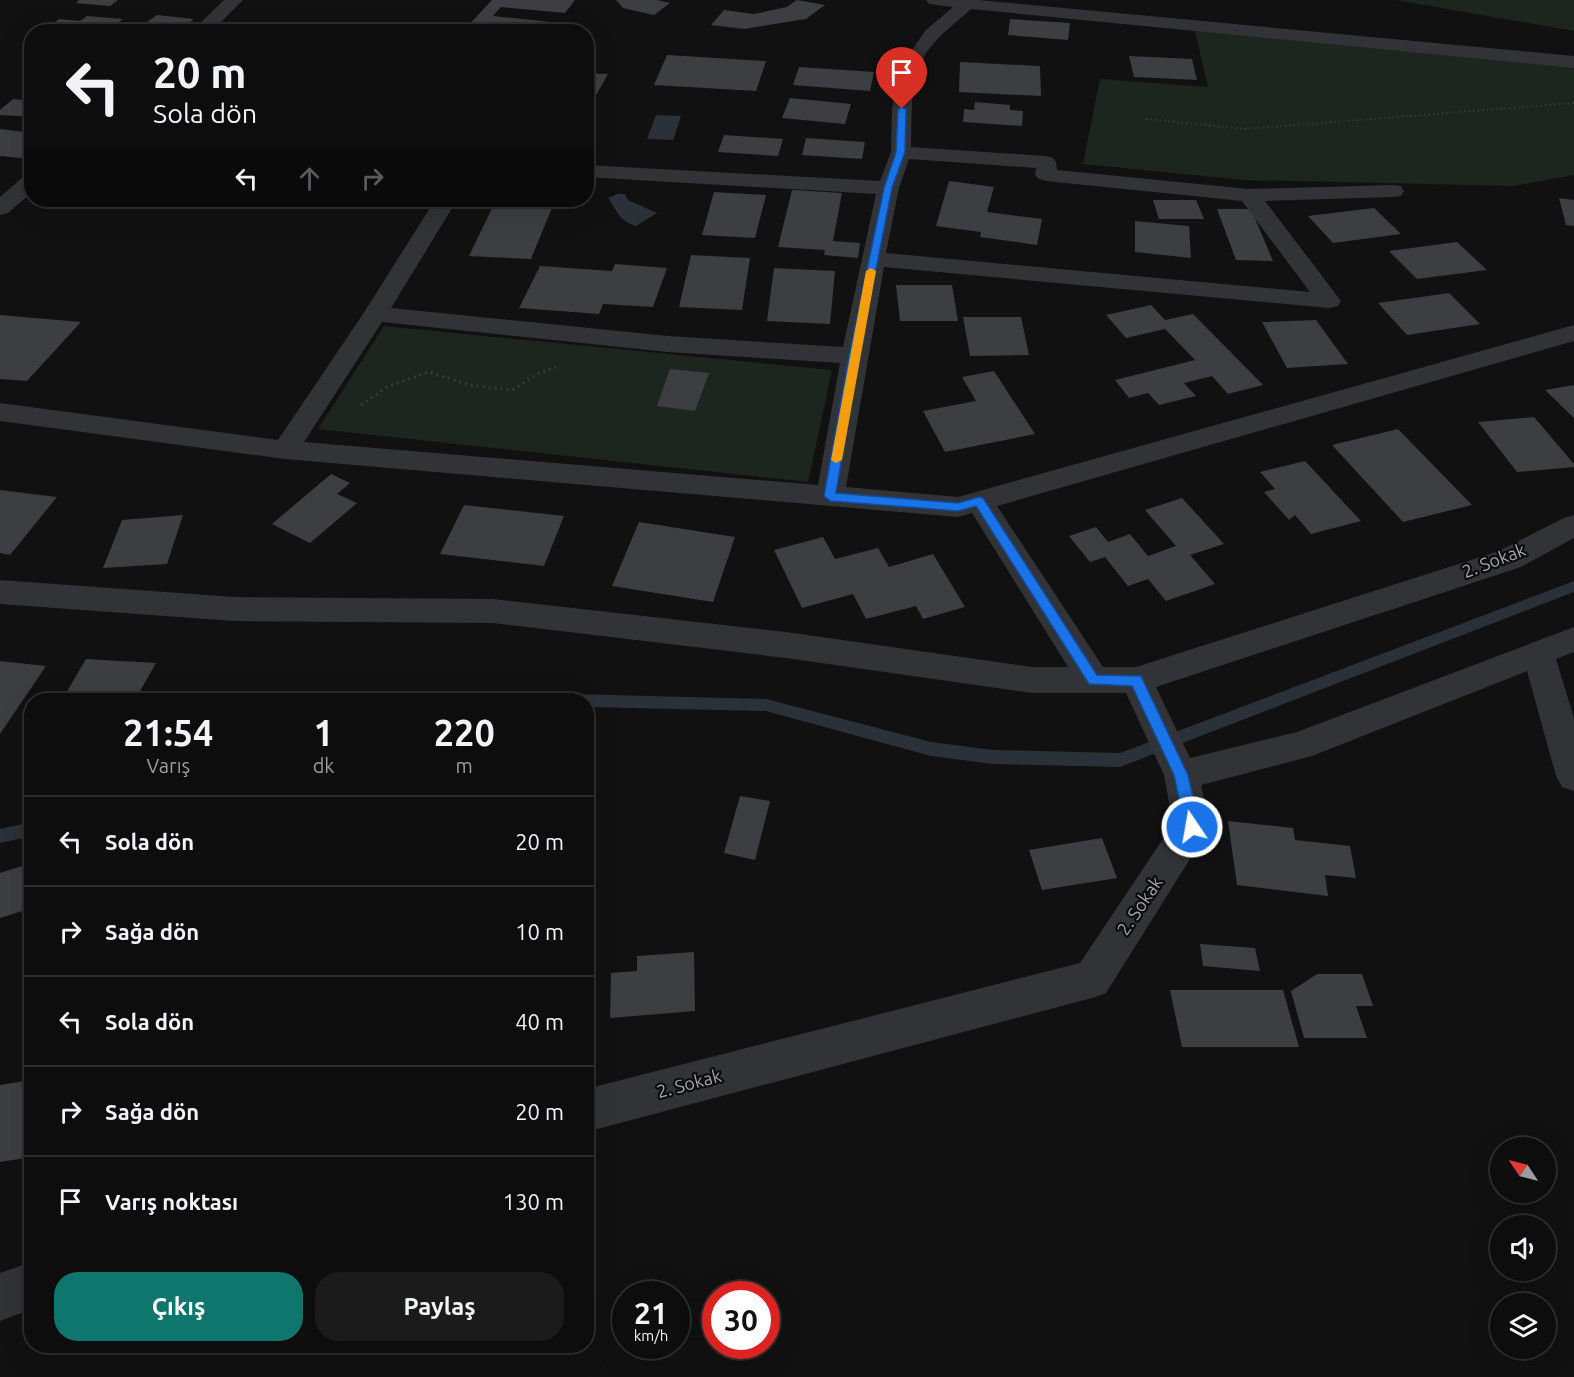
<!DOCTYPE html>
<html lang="tr">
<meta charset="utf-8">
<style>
:root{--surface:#0d0d0e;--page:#1b1b1c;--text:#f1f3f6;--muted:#9a9c9e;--line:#2d2d2e;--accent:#0f766e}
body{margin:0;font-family:Ubuntu,sans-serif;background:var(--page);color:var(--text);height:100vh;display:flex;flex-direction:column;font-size:22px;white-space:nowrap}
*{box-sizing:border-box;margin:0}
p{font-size:20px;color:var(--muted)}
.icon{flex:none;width:33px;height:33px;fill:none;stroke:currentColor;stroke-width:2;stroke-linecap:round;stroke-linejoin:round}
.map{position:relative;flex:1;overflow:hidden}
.drawer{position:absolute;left:24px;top:693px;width:570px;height:660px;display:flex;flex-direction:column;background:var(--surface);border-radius:24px;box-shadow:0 6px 24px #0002,0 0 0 2px var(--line)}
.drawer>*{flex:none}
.guide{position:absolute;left:24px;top:24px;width:570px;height:183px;border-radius:24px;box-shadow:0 6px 24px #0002,0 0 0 2px var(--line);background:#0d0d0e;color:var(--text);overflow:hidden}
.needle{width:39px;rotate:305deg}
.tools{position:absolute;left:1490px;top:1137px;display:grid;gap:12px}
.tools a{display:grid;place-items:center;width:66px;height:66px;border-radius:50%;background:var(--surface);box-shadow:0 6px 24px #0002,0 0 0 2px var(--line);font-size:30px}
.speed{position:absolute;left:612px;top:1281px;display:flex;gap:12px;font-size:30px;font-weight:700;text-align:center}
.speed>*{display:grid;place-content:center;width:78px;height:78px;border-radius:50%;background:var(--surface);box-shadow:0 6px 24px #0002,0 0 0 2px var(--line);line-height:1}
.speed small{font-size:15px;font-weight:400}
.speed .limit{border:9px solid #d22;background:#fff;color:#111}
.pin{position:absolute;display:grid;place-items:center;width:51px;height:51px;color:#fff;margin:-62px -26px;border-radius:50% 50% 50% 0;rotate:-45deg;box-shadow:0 0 6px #0007}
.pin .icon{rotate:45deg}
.me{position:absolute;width:66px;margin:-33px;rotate:348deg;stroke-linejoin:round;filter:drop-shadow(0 0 4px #0008)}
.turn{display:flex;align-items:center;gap:21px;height:126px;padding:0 30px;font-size:27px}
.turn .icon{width:78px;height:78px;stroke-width:2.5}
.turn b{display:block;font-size:42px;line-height:51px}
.lanes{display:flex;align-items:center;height:57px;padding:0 30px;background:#0003;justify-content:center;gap:30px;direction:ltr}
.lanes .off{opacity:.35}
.eta{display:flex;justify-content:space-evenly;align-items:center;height:102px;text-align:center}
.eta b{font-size:36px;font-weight:600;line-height:42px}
.cta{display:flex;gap:12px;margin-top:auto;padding:12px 30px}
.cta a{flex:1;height:69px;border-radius:24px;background:var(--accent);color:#fff;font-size:24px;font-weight:600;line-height:69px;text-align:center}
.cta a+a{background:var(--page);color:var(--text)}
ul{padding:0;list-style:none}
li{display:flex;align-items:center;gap:18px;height:90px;padding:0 30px;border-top:2px solid var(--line)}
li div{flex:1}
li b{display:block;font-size:22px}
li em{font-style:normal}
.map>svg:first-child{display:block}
.green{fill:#1d251f}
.water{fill:#2a3138}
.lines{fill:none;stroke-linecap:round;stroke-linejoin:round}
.stream{fill:#2a3138;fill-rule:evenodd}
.building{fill:#3d3e42}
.path-far1{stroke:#38393e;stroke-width:2;stroke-dasharray:1.5 3;stroke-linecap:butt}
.path{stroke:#38393e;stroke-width:3;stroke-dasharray:2 4;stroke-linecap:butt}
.minor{fill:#323337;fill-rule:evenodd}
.route{fill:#1a73e8;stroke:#114b97;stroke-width:1.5}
.slow{fill:#f59e0b}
.labels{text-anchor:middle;stroke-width:4.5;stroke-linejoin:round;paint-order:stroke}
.street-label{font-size:18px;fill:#a2a6b3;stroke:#0c0c0d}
</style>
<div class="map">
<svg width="1574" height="1377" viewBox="0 0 1574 1377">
<rect width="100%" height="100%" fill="#111112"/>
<path class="green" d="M1397,0h177v31l-178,-31z
M1194,27l380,37v111l-61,11 -269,-6 -161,-16 17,-85 108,8z
M384,326l448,44 -24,112 -490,-53z"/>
<path class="water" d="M656,115l25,1 -8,24 -26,-1z
M618,194h7l3,6 29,13 -21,13c-17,-5 -18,-14 -28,-28z"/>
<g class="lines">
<path class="stream" d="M1574,581v11l-454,175 -127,-3 -62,-8 -165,-45 -180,-4v-7h-21l3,-4 5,-2 193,5 165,43 62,8 127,3z
M32,822v14l-32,7v-14z"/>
</g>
<path class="building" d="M79,0h39l-8,6 -34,-3z
M492,0h83l-10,13 -64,-6 -8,9 67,7 -8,9 -89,-1z
M616,0h41l13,3 -16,12 -31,-7z
M797,0l28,5 -19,14 -62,10 -33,-4 13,-15 30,4 33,-7z
M157,15l37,4 -17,13h-44z
M87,16l36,3 -17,13h-65l18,-13 21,2z
M1010,19l60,4 -2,17 -60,-5z
M667,55l99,6 -10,30 -102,-6z
M1129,56l63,3 5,21 -63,-3z
M960,62l80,4 1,30 -82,-4z
M799,67l75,5 -4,19 -77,-6z
M586,73l22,1 -22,39z
M790,98l61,6 -6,20 -63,-6z
M13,99l19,2v16l-32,-2v-5z
M975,102l35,3v5l13,1 -1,15 -59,-4 1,-13 10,1z
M0,129l32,4v17l-11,8 -21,-2z
M724,135l59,4 -5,17 -60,-4z
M806,138l59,4 -3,17 -60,-4z
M949,181l45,6 -7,25 55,7 -5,26 -57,-8 1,-5 -45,-6z
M792,190l50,3 -9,48 27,2 -2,15 -34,-3 1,-5 -47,-3z
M714,192l52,3 -11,43 -53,-3z
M1559,198l15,2v26l-8,-1z
M496,200h86l-2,4 -26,-1 -23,56 -62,-3z
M1153,200h43l8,19h-45z
M1374,208l27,26 -68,9 -25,-27z
M1217,209h34l22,52 -37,-1z
M1135,221l54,5 2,32 -56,-6z
M1457,242l30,28 -70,9 -28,-28z
M691,255l59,3 -8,52 -63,-3z
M615,264l52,4 -14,39 -50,-3 -4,10 -80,-6 21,-42 72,5z
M774,268l61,3 -5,53 -63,-3z
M896,285h56l6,36h-58z
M1449,293l31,31 -73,11 -29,-32z
M1151,305l14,15 28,-6 70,71 -35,9 -16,-18 -28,7 12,13 -37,9 -11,-12 -19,5 -14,-18 80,-20 -30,-31 -39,9 -20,-23z
M0,315l81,7 -54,59 -27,-2z
M963,317h58l8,38 -59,1z
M1316,320l32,44 -61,4 -25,-46z
M670,369l39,4 -14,38 -38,-5z
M994,371l41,63 -90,18 -22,-41 53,-10 -14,-24z
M1574,385v33l-29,-28z
M1534,417l40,47v3l-57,5 -39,-50z
M1398,429l74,76 -69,17 -71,-77z
M1305,461l56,60 -50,13 -16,-19 -6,5 -25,-28 11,-3 -15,-17z
M331,474l19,9 -13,11 20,9 -47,40 -38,-19z
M0,490l57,7 -47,58 -10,-2z
M1182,498l42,46 -34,11 25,29 -49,17 -18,-22 -20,7 -23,-29 -15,5 -21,-26 27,-9 12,15 22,-8 18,22 28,-10 -31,-36z
M464,505l100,11 -20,50 -104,-12z
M183,515l-16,49 -64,4 19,-48z
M639,522l96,15 -22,65 -101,-16z
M823,537l12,22 43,-11 11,19 44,-13 32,53 -42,12 -7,-13 -50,13 -13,-25 -51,14 -28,-58z
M86,659l70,4 -21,37h-73z
M0,661l46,5 -46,68z
M740,796l30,5 -15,59 -31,-7z
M1228,821l65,7 2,12 55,6 6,32 -31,-3 3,21 -91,-11z
M1102,838l15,40 -75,12 -13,-40z
M32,863v45l-32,10v-45z
M1200,944l55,4 5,23 -57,-5z
M694,952l1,59 -85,7 1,-45 26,-2v-15z
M1317,974h45l11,32h-17l11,32h-63l-13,-47z
M1170,990h113l16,57h-117z
M32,1080v77l-32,5v-77z"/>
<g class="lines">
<path class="path-far1" d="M1146,119l98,10 330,-26"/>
<path class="path" d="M361,405l26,-18 41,-15 43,13 41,5 25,-16 19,-7"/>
<path class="minor" d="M224,0h19l-32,32h-20z
M926,0h52l596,56v12l-603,-59c-19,17 -43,34 -53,59 -8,21 -6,55 -7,79l135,9 7,2 3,4 1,8 192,19 144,-4 8,1 3,5 -3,5 -8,1 -128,4 76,100 -3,5 -9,2 -445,-41 -38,220 112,10 616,-172v16l-577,165 106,161h33l363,-116 65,-33 10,-3v23l-53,29 -365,120 34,71 107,-26 277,-105v25l-18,7 18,59v73l-12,-4 -6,-11 -29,-105 -215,85 -111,29 9,42 -104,166 -14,5 -506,134v-43l494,-126 93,-139 -9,-49 -38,-82h-94l-246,-35 -293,-35 -259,-2 -234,-17v-24l234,17 259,2 293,33 246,35h36l-96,-154 -14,4 -673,-58 -285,-38v-18l278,37 85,-126 72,-114h22l-66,108 277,28 175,11 33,-153 -290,-17v-12l294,16 11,-29 1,-43 8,-41 25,-37 28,-24 -24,-3zM909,159l127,9 -1,7 4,4 7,2 196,20 68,91 -424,-39 13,-65zM382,322l286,30 172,11 -22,122 -514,-43z
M32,175v17l-24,21 -8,2v-18l24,-21z
M32,1262v47l-32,12v-48z"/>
</g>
<path class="route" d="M902,107l4,2 -1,43 -13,36 -33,168 -23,137 122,10 21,-6 4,1 114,177 44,1 47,99 12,52 -3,5 -5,2 -5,-2 -2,-5 -11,-52 -42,-89 -43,-2 -113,-178 -18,5 -128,-10 -6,-5 25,-140 35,-168 12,-36 2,-43z"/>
<path class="slow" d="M871,268l5,3 -34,189 -6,3 -5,-3 35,-189z"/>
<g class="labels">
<g class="street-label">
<text transform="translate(1494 561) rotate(-21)" y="6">2. Sokak</text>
<text transform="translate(1140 906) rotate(-56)" y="6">2. Sokak</text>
<text transform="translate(689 1084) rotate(-15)" y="6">2. Sokak</text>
</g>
</g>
</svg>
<div class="tools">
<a><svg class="needle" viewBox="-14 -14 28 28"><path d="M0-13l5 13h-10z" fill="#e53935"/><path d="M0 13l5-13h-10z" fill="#9a9c9e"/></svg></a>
<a><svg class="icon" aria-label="sound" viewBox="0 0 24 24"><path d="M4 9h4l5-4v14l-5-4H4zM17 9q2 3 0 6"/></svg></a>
<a><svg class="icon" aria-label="layers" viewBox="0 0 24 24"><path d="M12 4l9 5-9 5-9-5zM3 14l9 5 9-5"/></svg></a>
</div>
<div class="speed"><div>21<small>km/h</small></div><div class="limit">30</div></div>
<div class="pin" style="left:902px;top:109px;background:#d93025"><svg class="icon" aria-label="arrive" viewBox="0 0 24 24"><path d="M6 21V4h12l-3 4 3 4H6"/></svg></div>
<svg class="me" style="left:1192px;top:827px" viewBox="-20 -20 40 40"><circle r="17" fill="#1a73e8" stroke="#fff" stroke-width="3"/><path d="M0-11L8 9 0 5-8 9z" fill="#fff"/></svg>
<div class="guide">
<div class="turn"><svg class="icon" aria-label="left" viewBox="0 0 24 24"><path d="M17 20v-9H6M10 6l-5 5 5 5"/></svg><div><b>20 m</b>Sola dön</div></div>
<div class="lanes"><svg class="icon" aria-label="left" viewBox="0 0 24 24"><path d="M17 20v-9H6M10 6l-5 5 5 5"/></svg><svg class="icon off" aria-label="ahead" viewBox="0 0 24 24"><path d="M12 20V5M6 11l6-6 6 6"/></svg><svg class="icon off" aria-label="right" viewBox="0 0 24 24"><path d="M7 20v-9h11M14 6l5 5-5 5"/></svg></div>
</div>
<section class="drawer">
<div class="eta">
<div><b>21:54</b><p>Varış</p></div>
<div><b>1</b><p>dk</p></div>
<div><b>220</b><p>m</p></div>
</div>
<ul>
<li><svg class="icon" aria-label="left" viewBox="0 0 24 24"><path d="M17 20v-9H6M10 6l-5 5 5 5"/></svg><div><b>Sola dön</b></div><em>20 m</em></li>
<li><svg class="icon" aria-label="right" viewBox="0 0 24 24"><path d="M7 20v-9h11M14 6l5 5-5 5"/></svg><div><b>Sağa dön</b></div><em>10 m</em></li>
<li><svg class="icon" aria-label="left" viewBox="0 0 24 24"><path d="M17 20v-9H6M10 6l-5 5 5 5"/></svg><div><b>Sola dön</b></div><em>40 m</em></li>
<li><svg class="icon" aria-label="right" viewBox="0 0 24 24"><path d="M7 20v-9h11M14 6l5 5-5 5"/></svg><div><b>Sağa dön</b></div><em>20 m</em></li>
<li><svg class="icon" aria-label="arrive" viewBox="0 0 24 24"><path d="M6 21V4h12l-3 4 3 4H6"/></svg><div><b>Varış noktası</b></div><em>130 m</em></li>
</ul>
<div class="cta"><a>Çıkış</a><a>Paylaş</a></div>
</section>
</div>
